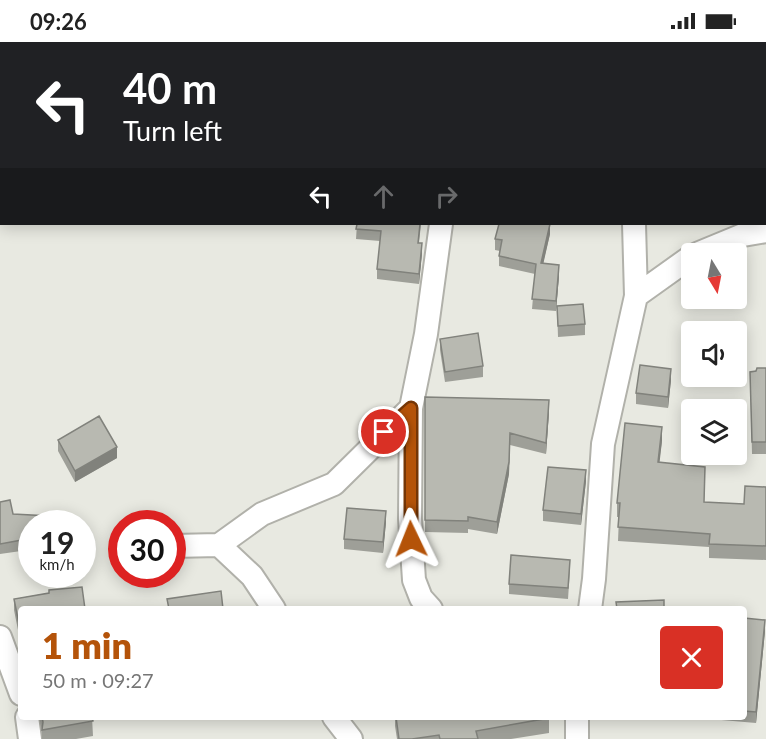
<!DOCTYPE html>
<meta charset="utf-8">
<style>
:root{--surface:#fff;--page:#f6f6f6;--text:#222;--muted:#767676;--accent:#b45309}
body{margin:0;font-family:Lato,sans-serif;background:var(--page);color:var(--text);height:100vh;display:flex;flex-direction:column;font-size:22px;white-space:nowrap}
*{box-sizing:border-box;margin:0}
p{font-size:20px;color:var(--muted)}
.icon{flex:none;width:33px;height:33px;fill:none;stroke:currentColor;stroke-width:2;stroke-linecap:round;stroke-linejoin:round}
.map{position:relative;flex:1;overflow:hidden}
.sheet{position:absolute;left:18px;top:564px;width:729px;height:114px;display:flex;flex-direction:column;background:var(--surface);border-radius:6px;box-shadow:0 3px 15px #0003}
.sheet>*{flex:none}
.top-card{position:absolute;left:0px;top:0px;width:766px;height:183px;box-shadow:0 3px 15px #0003;background:#202124;color:#fff;overflow:hidden}
.needle{width:39px;rotate:170deg}
.controls{position:absolute;left:681px;top:201px;display:grid;gap:12px}
.controls a{display:grid;place-items:center;width:66px;height:66px;border-radius:6px;background:var(--surface);box-shadow:0 3px 15px #0003;font-size:30px}
.speed{position:absolute;left:18px;top:468px;display:flex;gap:12px;font-size:30px;font-weight:700;text-align:center}
.speed>*{display:grid;place-content:center;width:78px;height:78px;border-radius:50%;background:var(--surface);box-shadow:0 3px 15px #0003;line-height:1}
.speed small{font-size:15px;font-weight:400}
.speed .limit{border:9px solid #d22;background:#fff;color:#111}
.pin{position:absolute;display:grid;place-items:center;width:51px;height:51px;color:#fff;margin:-26px;border:3px solid #fff;border-radius:50%;box-shadow:0 2px 6px #0007}
.me{position:absolute;width:66px;margin:-33px;rotate:358deg;stroke-linejoin:round;filter:drop-shadow(0 0 4px #0008)}
.turn{display:flex;align-items:center;gap:21px;height:126px;padding:0 24px;font-size:27px}
.turn .icon{width:78px;height:78px;stroke-width:2.5}
.turn b{display:block;font-size:42px;line-height:51px}
.lanes{display:flex;align-items:center;height:57px;padding:0 24px;background:#0003;justify-content:center;gap:30px;direction:ltr}
.lanes .off{opacity:.35}
.round{display:grid;place-items:center;flex:none;width:63px;height:63px;border-radius:6px;background:var(--page)}
.summary{display:flex;align-items:center;justify-content:space-between;height:102px;padding:0 24px}
h1{font-size:36px;font-weight:800;line-height:45px;color:var(--accent)}
.status{display:flex;justify-content:space-between;align-items:center;height:42px;padding:0 30px;background:var(--surface);direction:ltr}
.status svg{height:16px;fill:currentColor}
.map>svg:first-child{display:block}
.lines{fill:none;stroke-linecap:round;stroke-linejoin:round}
.street-casing{stroke:#b1b1aa;stroke-width:26}
.street{stroke:#fff;stroke-width:22}
.wall{fill:#9e9f98}
.shaded-wall{fill:#81827c}
.building{fill:#b8b9b1;stroke:#81827c;stroke-width:1.5}
.route-casing{stroke:#753606;stroke-width:15}
.route{stroke:#b45309;stroke-width:10}
</style>
<div class="status"><b>09:26</b><svg viewBox="0 0 49 12"><path d="M0 12V9h3v3zM5 12V6h3v6zM10 12V3h3v9zM15 12V0h3v12zM26 1h20v11H26zM47 4h2v5h-2z"/></svg></div>
<div class="map">
<svg width="766" height="697" viewBox="0 0 766 697">
<rect width="100%" height="100%" fill="#e8e9e1"/>
<g class="lines">
<defs>
<path id="street" d="M648,0v2
M470,2v-2
M697,212l46,-19 23,-4
M636,254l56,-40
M219,503l43,-31 72,-30 77,-76
M172,504l47,-1 33,31 22,33
M431,567l-10,-11 -7,-18 -4,-61 1,-111 15,-74 15,-110
M590,567l4,-30 9,-135 33,-148 -2,-72
M0,595l21,57
M27,675l3,22
M334,675l17,22
M577,697v-22"/>
</defs>
<use href="#street" class="street-casing"/>
<use href="#street" class="street"/>
</g>
<path class="wall" d="M357,182h64l-2,19 3,10 -3,31 -42,-5v-10l3,-28 -24,-2z
M550,192l-7,29 16,13 -3,35 -24,-2 3,-35 -36,-8v-10l1,-5 -5,-1v-11z
M557,264l28,18v11l-27,2z
M440,297l43,27v11l-38,5 -5,-32z
M766,326v86h-14l-2,-82z
M671,338l-3,28 -32,-4v-11z
M425,355l124,15 -3,42 -36,-9 -1,29 -12,60 -29,-5v4l-43,-1z
M58,398l59,18 -42,24 -17,-31z
M662,399l-3,21 46,19 -1,21 40,2 22,-17v73l-57,-2v-11l-91,-6 1,-24h-2v-14z
M586,439l-5,44 -38,-4v-11z
M0,460l13,12 19,10v40l-11,-1v-12l-21,3z
M386,480l-3,31 -39,-4v-10z
M570,528l-2,29 -59,-5v-10z
M82,545l-61,22v36l-7,-35v-11z
M744,576l21,13 -9,92 -46,-4v-2h34z
M39,675h53l1,19 -17,3h-34v-8z
M395,675h154v16l-38,6h-114l-2,-13z"/>
<path class="shaded-wall" d="M550,182v10l-9,40v-11z
M422,201v10l-3,31v-10z
M559,223v11l-3,35v-10z
M671,327v11l-3,28v-11z
M549,358v12l-3,42v-11z
M662,385v14l-4,35v-14z
M510,391l-1,41 -12,60v-12z
M117,405v11l-42,24v-11z
M586,428v11l-5,44v-11z
M386,469v11l-3,31v-11z
M765,578v11l-9,92v-11z"/>
<path class="building" d="M303,0h23v2h-23z
M571,0h24v2h-33z
M702,0h64v87h-1v-85h-63z
M357,182h63l-2,19h4l-3,31 -42,-5 4,-38 -25,-2z
M499,182h51l-9,39 18,2 -3,36 -24,-2 4,-35 -37,-8 3,-16 -7,-1z
M583,262l2,20 -27,2 -1,-20z
M478,291l5,33 -38,6 -5,-33z
M640,323l31,4 -3,28 -32,-4z
M757,326h9v74h-14l-2,-70 6,-1z
M425,355l124,3 -3,43 -36,-10 -1,29 -12,60 -29,-5v4l-43,-1z
M99,374l18,31 -42,24 -17,-31z
M625,381l37,4 -4,35 47,5 -1,35 40,2 1,-18 21,1v59l-57,-2 1,-10 -92,-7 2,-24h-3z
M548,425l38,3 -5,44 -38,-4z
M10,458l3,14 37,2v8h-18v29l-11,-1 1,-12 -22,4v-42z
M347,466l39,3 -3,31 -39,-3z
M511,513l59,5 -2,28 -59,-4z
M82,545l3,22h-64v25l-7,-35 35,-6v-3z
M221,549l2,18h-54l-2,-10z
M664,558v9h-47l-1,-7z
M744,576l21,2 -9,92 -12,-1z
M42,675h50l1,4 -51,9 1,-8z
M396,675h153v1l-73,13 2,8h-38l-1,-4 -27,4h-13z"/>
<g class="lines">
<defs>
<path id="route" d="M384,390l27,-24v131"/>
</defs>
<use href="#route" class="route-casing"/>
<use href="#route" class="route"/>
</g>
</svg>
<div class="controls">
<a><svg class="needle" viewBox="-14 -14 28 28"><path d="M0-13l5 13h-10z" fill="#e53935"/><path d="M0 13l5-13h-10z" fill="#767676"/></svg></a>
<a><svg class="icon" aria-label="sound" viewBox="0 0 24 24"><path d="M4 9h4l5-4v14l-5-4H4zM17 9q2 3 0 6"/></svg></a>
<a><svg class="icon" aria-label="layers" viewBox="0 0 24 24"><path d="M12 4l9 5-9 5-9-5zM3 14l9 5 9-5"/></svg></a>
</div>
<div class="speed"><div>19<small>km/h</small></div><div class="limit">30</div></div>
<div class="pin" style="left:384px;top:390px;background:#d93025"><svg class="icon" aria-label="arrive" viewBox="0 0 24 24"><path d="M6 21V4h12l-3 4 3 4H6"/></svg></div>
<svg class="me" style="left:411px;top:497px" viewBox="-20 -20 40 40"><path d="M0-17L14 15 0 8-14 15z" fill="#b45309" stroke="#fff" stroke-width="4"/></svg>
<div class="top-card">
<div class="turn"><svg class="icon" aria-label="left" viewBox="0 0 24 24"><path d="M17 20v-9H6M10 6l-5 5 5 5"/></svg><div><b>40 m</b>Turn left</div></div>
<div class="lanes"><svg class="icon" aria-label="left" viewBox="0 0 24 24"><path d="M17 20v-9H6M10 6l-5 5 5 5"/></svg><svg class="icon off" aria-label="ahead" viewBox="0 0 24 24"><path d="M12 20V5M6 11l6-6 6 6"/></svg><svg class="icon off" aria-label="right" viewBox="0 0 24 24"><path d="M7 20v-9h11M14 6l5 5-5 5"/></svg></div>
</div>
<section class="sheet">
<div class="summary"><div><h1>1 min</h1><p>50 m · 09:27</p></div><a class="round" style="background:#d93025;color:#fff"><svg class="icon" aria-label="close" viewBox="0 0 24 24"><path d="M6 6l12 12M18 6L6 18"/></svg></a></div>
</section>
</div>
